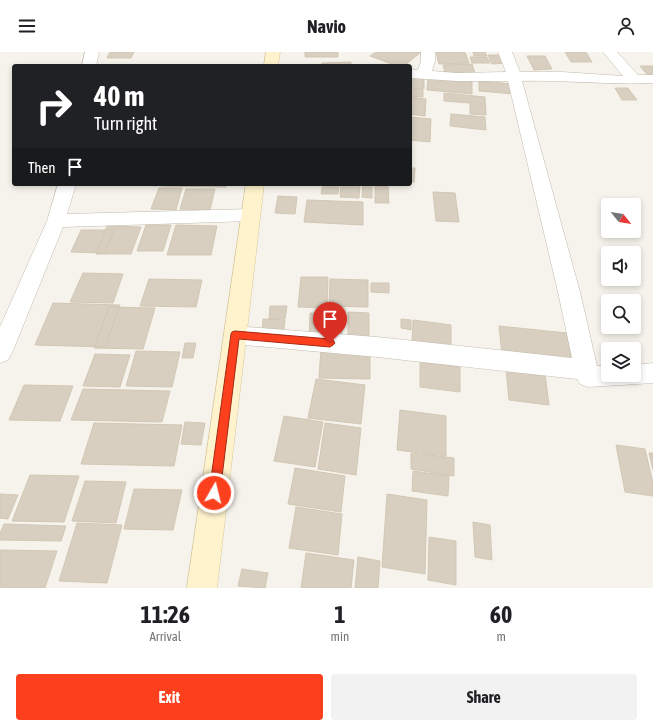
<!DOCTYPE html>
<style>
:root{--surface:#fff;--page:#f2f2f2;--text:#202124;--muted:#757577;--accent:#fc3f1d}
body{margin:0;font-family:"Asap Condensed",sans-serif;background:var(--page);color:var(--text);height:100vh;display:flex;flex-direction:column;font-size:15px;white-space:nowrap}
*{box-sizing:border-box;margin:0}
p{font-size:13px;color:var(--muted)}
.icon{flex:none;width:22px;height:22px;fill:none;stroke:currentColor;stroke-width:2;stroke-linecap:round;stroke-linejoin:round}
.map{position:relative;height:536px;overflow:hidden}
.drawer{display:flex;flex-direction:column;background:var(--surface);flex:1}
.drawer>*{flex:none}
.guide{position:absolute;left:12px;top:12px;width:400px;height:122px;border-radius:4px;box-shadow:0 2px 6px #0003;background:#202124;color:#fff;overflow:hidden}
.needle{width:26px;rotate:120deg}
.buttons{position:absolute;left:601px;top:146px;display:grid;gap:8px}
.buttons a{display:grid;place-items:center;width:40px;height:40px;border-radius:4px;background:var(--surface);box-shadow:0 2px 6px #0003;font-size:20px}
.pin{position:absolute;display:grid;place-items:center;width:34px;height:34px;color:#fff;margin:-41px -17px;border-radius:50% 50% 50% 0;rotate:-45deg;box-shadow:0 0 4px #0007}
.pin .icon{rotate:45deg}
.me{position:absolute;width:44px;margin:-22px;rotate:8deg;stroke-linejoin:round;filter:drop-shadow(0 0 3px #0008)}
.turn{display:flex;align-items:center;gap:14px;height:84px;padding:0 16px;font-size:18px}
.turn .icon{width:52px;height:52px;stroke-width:2.5}
.turn b{display:block;font-size:28px;line-height:34px}
.then{display:flex;align-items:center;height:38px;padding:0 16px;background:#0003;gap:8px;font-size:15px}
.eta{display:flex;justify-content:space-evenly;align-items:center;height:68px;text-align:center}
.eta b{font-size:24px;font-weight:700;line-height:28px}
.cta{display:flex;gap:8px;margin-top:auto;padding:8px 16px}
.cta a{flex:1;height:46px;border-radius:4px;background:var(--accent);color:#fff;font-size:16px;font-weight:700;line-height:46px;text-align:center}
.cta a+a{background:var(--page);color:var(--text)}
header{display:flex;justify-content:space-between;align-items:center;height:52px;padding:0 16px;background:var(--surface);font-size:18px;font-weight:700}
.map>svg:first-child{display:block}
.building{fill:#d8cfc1;stroke:#d3c7b4}
.lines{fill:none;stroke-linecap:round;stroke-linejoin:round}
.street-casing{stroke:#c2bbae;stroke-width:1}
.secondary-casing{stroke:#d6c79b;stroke-width:1}
.street{fill:#fff;fill-rule:evenodd}
.secondary{fill:#fff3cd;fill-rule:evenodd}
.route{fill:#fc3f1d;stroke:#a42913}
</style>
<header><svg class="icon" aria-label="menu" viewBox="0 0 24 24"><path d="M4 6h16M4 12h16M4 18h16"/></svg>Navio<svg class="icon" aria-label="person" viewBox="0 0 24 24"><circle cx="12" cy="8" r="4"/><path d="M4 21q1-7 8-7t8 7"/></svg></header>
<div class="map">
<svg width="653" height="536" viewBox="0 0 653 536">
<rect width="100%" height="100%" fill="#f6f3ec"/>
<path class="building" d="M110,0h24l-3,6h-24z
M305,0h33v5h-33z
M376,0h45l-17,14h-7l-27,-10z
M436,0h29l4,11 -30,1z
M473,0h12l2,4h-13z
M565,0h21l6,10h-21z
M488,3h16l4,8 -16,1z
M527,4h18l7,13 -18,1z
M470,5h17l3,6h-18z
M351,10v4h-30l1,-3z
M472,12l4,12h-30l-3,-11z
M640,14h13v11h-4z
M410,24l14,2v11l-14,-1z
M428,25l44,3v14l-45,-4z
M479,29l34,3 1,10 -35,-3z
M615,36h13l9,12h-15z
M410,37l13,1v7l-13,-1z
M444,41l41,4 1,18 -16,-1v-11l-26,-2z
M410,45l16,2 -1,17 -15,-2z
M451,62l34,3 1,13 -36,-4z
M410,65l21,2 -1,23 -20,-2z
M410,116h5l-1,14h-4z
M129,132h28v2z
M162,132h64v3l-65,-1z
M323,132h16l-1,10h-17z
M341,132h19l-1,14 -19,-1z
M363,132h9v14l-10,-1z
M375,134h13l1,17h-14z
M159,136h23l-6,22 -25,-1z
M186,137h29l-5,21 -30,-1z
M433,140l22,1 4,29 -23,-1z
M278,144l19,1 -2,17 -20,-1z
M307,148l56,2v23l-59,-3z
M146,173h25l-8,26h-26z
M176,173l41,1 -6,29h-44z
M107,174l34,1 -10,27h-35z
M81,178h33l-9,23 -34,-1z
M83,221l40,1 -10,29 -43,-1z
M301,225h27l-1,31 -29,-1z
M149,227l53,1 -6,27 -56,-1z
M330,227l38,1v27l-39,-1z
M371,231h18v10l-18,-1z
M53,251l67,2 -15,42 -70,-2z
M270,254h17l-2,13h-16z
M109,255l46,1 -12,41 -49,-1z
M348,260l21,1v30h-21z
M310,261l32,1v24h-33z
M263,267l22,1 -2,16 -21,-1z
M401,267l10,1v10l-10,-2z
M413,268l38,5v23l-39,-5z
M499,274l68,7 5,31 -70,-8z
M185,291h11l-3,15h-11z
M321,297l49,1v29l-51,-1z
M136,299l44,1 -8,35 -46,-1z
M95,302l35,1 -10,32 -37,-1z
M420,310l40,5v25l-40,-5z
M506,317l39,5 4,31 -40,-5z
M316,327l49,6 -4,39 -53,-6z
M24,333l49,1 -13,35 -51,-1z
M83,337l87,2 -8,31 -91,-2z
M400,358l46,6v40l-49,-6z
M284,364l39,6 -8,45 -41,-6z
M185,370l20,1 -4,22 -20,-1z
M94,371l88,2 -8,41 -93,-2z
M325,371l36,5 -5,47 -38,-6z
M616,393l29,4 8,34v13l-28,-4z
M411,401l43,5v18l-43,-7z
M649,401h4v17z
M295,416l50,8 -4,36 -53,-8z
M413,419l36,5 -1,20 -36,-5z
M30,423l49,1 -15,46 -52,-1z
M85,429l41,1 -10,41 -44,-2z
M134,437l48,1 -9,40 -49,-1z
M0,442l18,1 -10,24 -8,-1z
M387,442l40,6 -2,74 -43,-7z
M296,455l46,7 -4,41 -49,-7z
M473,470l17,3 2,35 -17,-3z
M77,471l45,2 -15,58 -48,-2z
M4,472l62,2 -5,15 -61,-1v-7z
M429,485l27,4v44l-28,-5z
M0,498l57,1 -12,37h-45z
M306,501l48,7 -3,28h-50z
M358,505l22,4 -2,27h-23z
M242,517l26,4 -3,15 -27,-2z"/>
<g class="lines">
<defs>
<path id="street" d="M85,0h14l-3,14h-14z
M421,0h14v9l-3,10 25,2 49,-1 -8,-20h14l8,20h42l61,4 -20,-24h14l21,23h15v8c-44,2 -87,-3 -131,-2l58,211 17,74h11v9h26v-10l19,-2v20l-65,4 -8,-3 -3,-5 -200,-22 -142,-13 -8,-2 -3,-7 3,-7 8,-2 142,11 195,21 -14,-66 -50,-211h-51l-47,-3v-8h8l3,-9z
M58,132h18l-9,30 184,-5 7,1 2,5 -2,5 -7,1 -188,6 -51,126 -4,7 -8,3v-36l47,-106z"/>
<path id="secondary" d="M266,0h14l-2,14h-14z
M246,132h18l-47,404h-30z"/>
</defs>
<use href="#street" class="street-casing"/>
<use href="#secondary" class="secondary-casing"/>
<use href="#street" class="street"/>
<use href="#secondary" class="secondary"/>
</g>
<path class="route" d="M235,279l95,8 3,1 2,3 -2,2 -3,2 -91,-8 -19,154 -1,4 -5,2 -4,-2 -1,-4 22,-159 1,-2z"/>
</svg>
<div class="buttons">
<a><svg class="needle" viewBox="-14 -14 28 28"><path d="M0-13l5 13h-10z" fill="#e53935"/><path d="M0 13l5-13h-10z" fill="#757577"/></svg></a>
<a><svg class="icon" aria-label="sound" viewBox="0 0 24 24"><path d="M4 9h4l5-4v14l-5-4H4zM17 9q2 3 0 6"/></svg></a>
<a><svg class="icon" aria-label="search" viewBox="0 0 24 24"><circle cx="10" cy="10" r="6"/><path d="M15 15l6 6"/></svg></a>
<a><svg class="icon" aria-label="layers" viewBox="0 0 24 24"><path d="M12 4l9 5-9 5-9-5zM3 14l9 5 9-5"/></svg></a>
</div>
<div class="pin" style="left:330px;top:291px;background:#d93025"><svg class="icon" aria-label="arrive" viewBox="0 0 24 24"><path d="M6 21V4h12l-3 4 3 4H6"/></svg></div>
<svg class="me" style="left:214px;top:441px" viewBox="-20 -20 40 40"><circle r="17" fill="#fc3f1d" stroke="#fff" stroke-width="3"/><path d="M0-11L8 9 0 5-8 9z" fill="#fff"/></svg>
<div class="guide">
<div class="turn"><svg class="icon" aria-label="right" viewBox="0 0 24 24"><path d="M7 20v-9h11M14 6l5 5-5 5"/></svg><div><b>40 m</b>Turn right</div></div>
<div class="then">Then<svg class="icon" aria-label="arrive" viewBox="0 0 24 24"><path d="M6 21V4h12l-3 4 3 4H6"/></svg></div>
</div>
</div>
<section class="drawer">
<div class="eta">
<div><b>11:26</b><p>Arrival</p></div>
<div><b>1</b><p>min</p></div>
<div><b>60</b><p>m</p></div>
</div>
<div class="cta"><a>Exit</a><a>Share</a></div>
</section>
